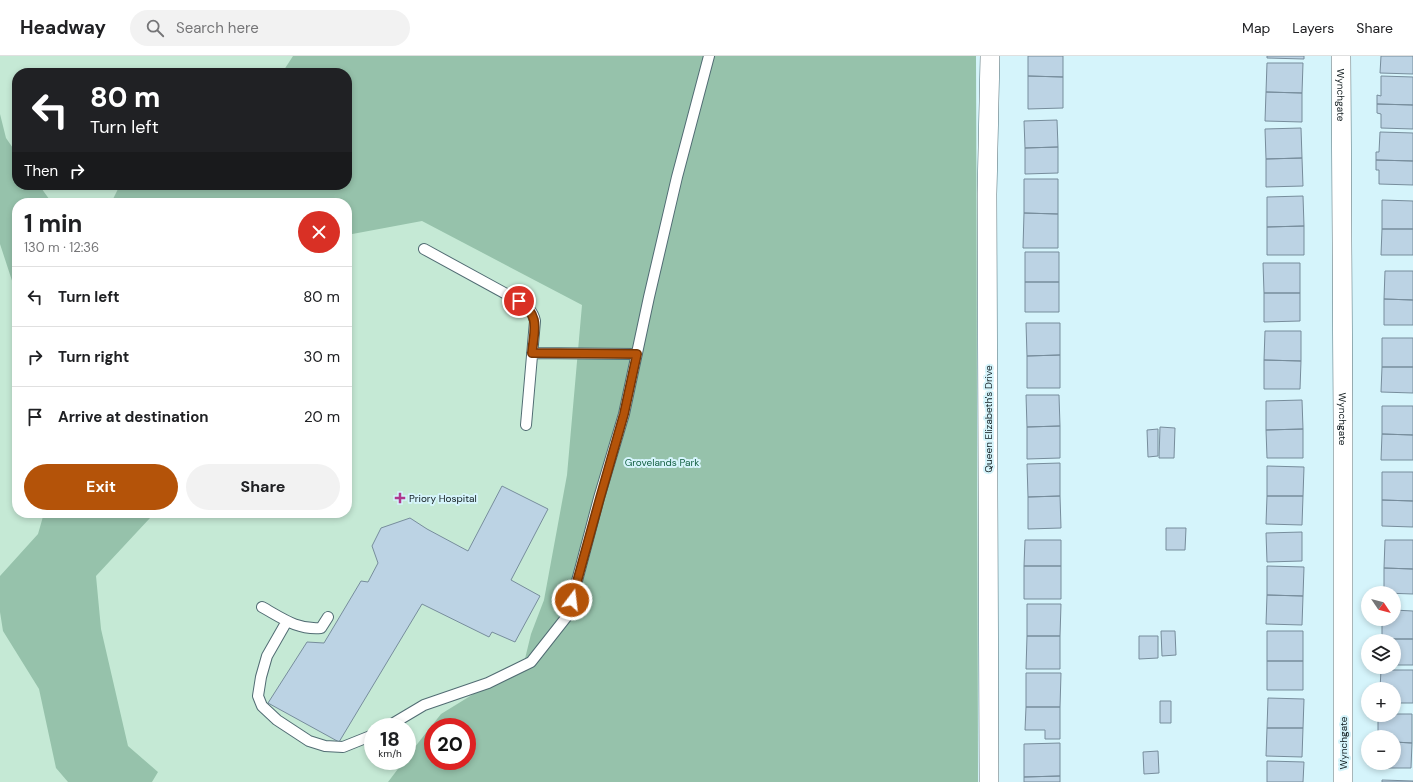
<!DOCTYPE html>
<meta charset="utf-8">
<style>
:root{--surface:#fff;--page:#f2f2f2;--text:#202124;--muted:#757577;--line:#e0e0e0;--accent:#b45309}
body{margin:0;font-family:"DM Sans",sans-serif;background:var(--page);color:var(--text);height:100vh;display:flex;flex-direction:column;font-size:15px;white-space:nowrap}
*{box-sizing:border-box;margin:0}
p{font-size:13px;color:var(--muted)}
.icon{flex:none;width:22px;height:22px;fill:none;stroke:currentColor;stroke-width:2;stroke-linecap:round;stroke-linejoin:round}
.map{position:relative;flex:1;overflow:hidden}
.side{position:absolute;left:12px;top:142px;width:340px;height:320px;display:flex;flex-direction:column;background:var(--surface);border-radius:16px;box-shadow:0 2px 6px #0003}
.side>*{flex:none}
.banner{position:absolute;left:12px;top:12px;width:340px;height:122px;border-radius:16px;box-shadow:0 2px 6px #0003;background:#202124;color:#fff;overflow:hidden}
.needle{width:26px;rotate:125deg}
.buttons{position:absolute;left:1361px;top:530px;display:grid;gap:8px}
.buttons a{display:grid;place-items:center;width:40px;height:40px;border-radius:50%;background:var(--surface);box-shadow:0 2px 6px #0003;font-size:20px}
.speed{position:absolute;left:364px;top:662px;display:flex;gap:8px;font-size:20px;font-weight:700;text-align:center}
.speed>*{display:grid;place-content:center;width:52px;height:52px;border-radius:50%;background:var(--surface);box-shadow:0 2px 6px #0003;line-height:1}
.speed small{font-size:10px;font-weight:400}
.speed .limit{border:6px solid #d22;background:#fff;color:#111}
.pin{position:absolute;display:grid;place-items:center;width:34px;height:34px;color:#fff;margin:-17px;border:2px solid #fff;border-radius:50%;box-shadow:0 1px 4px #0007}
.me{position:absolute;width:44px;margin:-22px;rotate:15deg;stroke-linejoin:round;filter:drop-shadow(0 0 3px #0008)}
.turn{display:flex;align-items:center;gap:14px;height:84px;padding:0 12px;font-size:18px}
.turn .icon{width:52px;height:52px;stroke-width:2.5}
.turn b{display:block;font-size:28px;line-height:34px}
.then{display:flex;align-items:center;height:38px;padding:0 12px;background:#0003;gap:8px;font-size:15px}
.round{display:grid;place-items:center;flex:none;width:42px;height:42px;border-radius:21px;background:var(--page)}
.head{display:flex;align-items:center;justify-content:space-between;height:68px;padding:0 12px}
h1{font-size:24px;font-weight:700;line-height:30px}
.action{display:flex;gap:8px;margin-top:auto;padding:8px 12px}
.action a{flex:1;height:46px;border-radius:24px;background:var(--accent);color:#fff;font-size:16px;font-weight:700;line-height:46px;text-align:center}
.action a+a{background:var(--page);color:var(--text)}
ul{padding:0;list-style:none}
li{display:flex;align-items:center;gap:12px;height:60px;padding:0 12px;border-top:1px solid var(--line)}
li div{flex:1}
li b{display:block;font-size:15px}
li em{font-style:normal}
header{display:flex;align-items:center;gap:24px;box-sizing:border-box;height:56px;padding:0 20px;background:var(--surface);border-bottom:1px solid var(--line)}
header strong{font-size:19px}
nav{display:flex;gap:22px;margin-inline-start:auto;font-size:14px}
.search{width:280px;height:36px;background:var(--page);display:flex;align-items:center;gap:10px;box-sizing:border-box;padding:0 14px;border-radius:22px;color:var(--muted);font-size:15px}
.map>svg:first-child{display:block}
.green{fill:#c5e9d5;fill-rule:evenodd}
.forest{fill:#96c2ab;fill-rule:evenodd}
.building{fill:#bcd3e4;stroke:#778d9c}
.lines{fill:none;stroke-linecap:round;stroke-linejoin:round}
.service-casing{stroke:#516c73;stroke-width:12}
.minor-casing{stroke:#516c73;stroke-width:20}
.service{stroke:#fff;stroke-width:10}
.minor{stroke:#fff;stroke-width:19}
.route-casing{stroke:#753606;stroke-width:10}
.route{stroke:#b45309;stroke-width:7}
.poi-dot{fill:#af378c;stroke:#d5f4fb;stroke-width:1.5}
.labels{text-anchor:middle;stroke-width:4;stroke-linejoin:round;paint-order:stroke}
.street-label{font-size:10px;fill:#101b1e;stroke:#d5f4fb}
.park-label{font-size:10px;fill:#125f41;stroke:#d5f4fb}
.poi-label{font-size:10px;fill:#101b1e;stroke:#d5f4fb;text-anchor:start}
</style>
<header>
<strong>Headway</strong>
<div class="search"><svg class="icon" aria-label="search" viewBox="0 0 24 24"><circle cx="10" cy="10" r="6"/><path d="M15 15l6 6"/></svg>Search here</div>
<nav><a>Map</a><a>Layers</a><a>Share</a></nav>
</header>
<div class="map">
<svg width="1413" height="726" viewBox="0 0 1413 726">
<rect width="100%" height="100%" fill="#d5f4fb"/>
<path class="green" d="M0,0h976l2,726h-978zM17,17h330v112h-330zM17,147h330v310h-330zM373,671h34v34h-34zM433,671h34v34h-34z"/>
<path class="forest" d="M293,0h683l2,726h-590l16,-21h3v-4l34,-43 83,-51 7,-29 13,-34 23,-125 15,-170 -160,-84 -75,14v-32h-236l9,-18h227v-112h-65zM433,671h34v34h-34z
M0,58l6,24 11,16v31h22l13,18h-35v93l-17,-52z
M44,457h115l-9,5 -54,58 5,53 27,117 30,26 -6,10h-84l-12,-14 -17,-79 -36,-58 -3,-19v-36l38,-42z"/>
<path class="building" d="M1028,0h35v21l-35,-1z
M1267,0h37v3l-37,-1z
M1381,0h32v18l-33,-1z
M1267,7h36l-1,30 -36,-1z
M1028,20l35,1v31l-35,1z
M1381,20l32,1v28l-36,-1v-9l4,1z
M1266,36l36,1v29l-37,-1z
M1377,48l36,1v24l-32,-1v-14l-4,-1z
M1057,64l1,27 -33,1 -1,-27z
M1301,72l1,30 -36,1 -1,-30z
M1380,76l33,1v28l-37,-1v-8h3z
M1058,91v26l-33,1v-26z
M1302,102l1,28 -37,1v-28z
M1376,104l37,1v24l-34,-1v-14h-3z
M1024,123h34v35l-34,-1z
M1303,140l1,30 -37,1v-30z
M1382,144l31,1v28h-31z
M1024,157l34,1v34h-35z
M1304,170v29h-37v-28z
M1382,173h31v26h-32z
M1025,196h34v30h-34z
M1263,207h37v30h-36z
M1385,215h28v29l-29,-1z
M1025,226h34v30h-34z
M1264,237h36v28l-36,1z
M1384,243l29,1v25h-29z
M1026,267h34v32l-33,1z
M1265,275h36v30l-37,-1z
M1382,282h31v29h-31z
M1060,299v33h-33v-32z
M1264,304l37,1 -1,28h-36z
M1382,311h31v26l-32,-1z
M1026,339h33l1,31 -33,1z
M1302,344l1,29 -37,1v-29z
M1382,350h31v29l-31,-1z
M1060,370v32l-33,1v-32z
M1160,371l15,1 -1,30h-15z
M1158,373v27l-10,1 -1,-27z
M1303,373v29h-36l-1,-28z
M1382,378l31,1v25h-32z
M1060,407v33l-32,1 -1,-33z
M1267,410l37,1 -1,29h-36z
M1382,416h31v29l-31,-1z
M502,430l46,23 -37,71 29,16 -25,46 -23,-10 -3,5 -67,-33 -83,138 -71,-39 39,-61 17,1 37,-62 7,1 10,-19 -6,-17 9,-18 29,-10 17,11 41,22z
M1060,440l1,32 -33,1v-32z
M1267,440h36l-1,29 -36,-1z
M1382,444l31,1v26l-31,-1z
M1166,472h20l-1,22h-19z
M1302,476v29l-35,1 -1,-29z
M1025,484h36v26h-37z
M1385,484h28v29l-29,-1z
M1024,510h37v33h-37z
M1267,510l37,1 -1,29 -36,-1z
M1384,512l29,1v25l-29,-1z
M1267,539l36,1 -1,29 -36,-1z
M1027,548h34l-1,32h-33z
M1394,554l19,1v28h-31v-20h12z
M1161,575h14l1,24 -14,1z
M1267,575h36v30h-36z
M1027,580h33v33h-34z
M1139,580h19v22l-19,1z
M1382,583h31v26h-19v-24h-12z
M1267,605h36v29h-36z
M1381,614h32v33h-19v-14h-14z
M1026,617h35l-1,34h-34z
M1268,642l36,1 -1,29h-36z
M1160,645h11v22h-11z
M1026,651h34v32h-15v-9h-20z
M1394,658h18v29l-18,-1v-5h-16v-22h16z
M1267,672h36l-1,29 -36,-1z
M1394,686l18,1 -1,25h-34v-5h17z
M1060,687v33l-36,1v-33z
M1158,695l1,22 -15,1 -1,-22z
M1267,705l37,1 -1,20h-36z
M1060,720v6h-36v-5z
M1382,724l31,1v1h-31z"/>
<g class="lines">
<defs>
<path id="service" d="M424,193l95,52c8,5 14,10 16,20l-9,104
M532,297l105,1
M262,551c20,11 35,23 59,21l7,-11
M287,565l-20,35 -6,21 -3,19 4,10 15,14 32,21 16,5 18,1 30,-12
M387,671l37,-22 64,-22 43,-21 37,-47 31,-117 25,-84 25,-117 28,-120 32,-121"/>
<g id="minor">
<path id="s1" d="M1341,0l2,367v359"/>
<path d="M989,726l-2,-588 3,-138"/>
</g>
</defs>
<use href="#service" class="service-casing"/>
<use href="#minor" class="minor-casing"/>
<use href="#service" class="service"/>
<use href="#minor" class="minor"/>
</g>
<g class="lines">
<defs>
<path id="route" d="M519,245c22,15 15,29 13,52l105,1 -13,60 -24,84 -28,102"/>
</defs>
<use href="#route" class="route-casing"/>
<use href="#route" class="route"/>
</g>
<path class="poi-dot" d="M398 436h4v4h4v4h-4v4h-4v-4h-4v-4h4z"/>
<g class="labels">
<g class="street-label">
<text dy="4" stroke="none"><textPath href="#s1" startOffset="39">Wynchgate</textPath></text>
<text transform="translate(988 363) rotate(-90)" y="4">Queen Elizabeth's Drive</text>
<text dy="4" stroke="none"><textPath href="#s1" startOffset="363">Wynchgate</textPath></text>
<text transform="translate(1343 687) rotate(-90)" y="4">Wynchgate</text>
</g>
<g class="park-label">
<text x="662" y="410">Grovelands Park</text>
</g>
<g class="poi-label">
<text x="409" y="446">Priory Hospital</text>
</g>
</g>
</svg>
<div class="buttons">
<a><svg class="needle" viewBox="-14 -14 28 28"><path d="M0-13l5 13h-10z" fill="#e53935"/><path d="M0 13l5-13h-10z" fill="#757577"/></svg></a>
<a><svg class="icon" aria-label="layers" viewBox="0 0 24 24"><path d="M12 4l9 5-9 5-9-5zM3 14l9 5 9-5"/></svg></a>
<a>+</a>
<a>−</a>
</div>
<div class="speed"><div>18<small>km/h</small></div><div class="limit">20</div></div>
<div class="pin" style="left:519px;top:245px;background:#d93025"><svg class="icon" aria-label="arrive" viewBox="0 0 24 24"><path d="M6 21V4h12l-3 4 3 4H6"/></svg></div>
<svg class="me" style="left:572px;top:544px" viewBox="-20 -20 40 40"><circle r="17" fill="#b45309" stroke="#fff" stroke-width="3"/><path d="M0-11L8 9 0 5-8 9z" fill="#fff"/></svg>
<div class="banner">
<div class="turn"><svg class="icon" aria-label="left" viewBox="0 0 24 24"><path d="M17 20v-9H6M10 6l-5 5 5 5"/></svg><div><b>80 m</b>Turn left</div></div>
<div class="then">Then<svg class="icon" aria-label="right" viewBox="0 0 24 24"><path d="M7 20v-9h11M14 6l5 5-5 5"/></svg></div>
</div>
<section class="side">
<div class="head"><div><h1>1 min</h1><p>130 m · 12:36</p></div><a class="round" style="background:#d93025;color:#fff"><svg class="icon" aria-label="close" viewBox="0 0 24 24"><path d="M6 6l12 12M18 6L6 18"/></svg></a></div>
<ul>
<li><svg class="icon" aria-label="left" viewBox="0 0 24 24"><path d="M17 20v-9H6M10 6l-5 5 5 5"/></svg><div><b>Turn left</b></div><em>80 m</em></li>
<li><svg class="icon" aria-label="right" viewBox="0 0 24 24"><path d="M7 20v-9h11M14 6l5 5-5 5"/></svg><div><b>Turn right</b></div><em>30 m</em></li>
<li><svg class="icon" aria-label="arrive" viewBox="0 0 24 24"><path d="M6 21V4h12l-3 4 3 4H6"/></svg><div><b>Arrive at destination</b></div><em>20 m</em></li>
</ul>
<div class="action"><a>Exit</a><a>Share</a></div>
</section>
</div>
